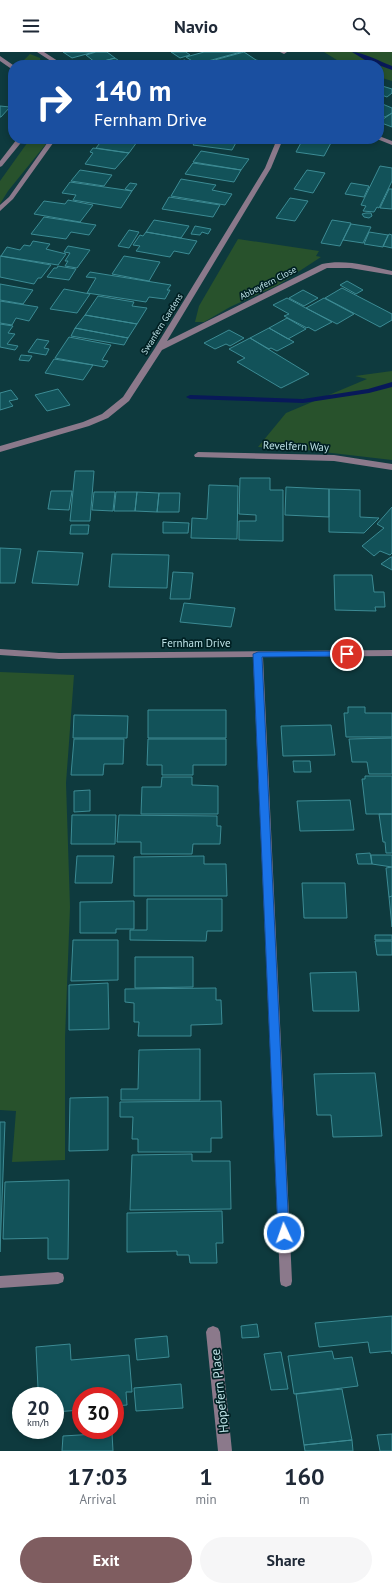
<!DOCTYPE html>
<style>
:root{--surface:#fff;--page:#f6f6f7;--text:#1f2937;--muted:#747a83;--accent:#7f5d60}
body{margin:0;font-family:"PT Sans",sans-serif;background:var(--page);color:var(--text);height:100vh;display:flex;flex-direction:column;font-size:15px;white-space:nowrap}
*{box-sizing:border-box;margin:0}
p{font-size:13px;color:var(--muted)}
.icon{flex:none;width:22px;height:22px;fill:none;stroke:currentColor;stroke-width:2;stroke-linecap:round;stroke-linejoin:round}
.map{position:relative;height:1399px;overflow:hidden}
.sheet{display:flex;flex-direction:column;background:var(--surface);flex:1}
.sheet>*{flex:none}
.guide{position:absolute;left:8px;top:8px;width:376px;height:84px;border-radius:16px;box-shadow:0 2px 6px #0003;background:#1a4fa0;color:#fff;overflow:hidden}
.speed{position:absolute;left:12px;top:1335px;display:flex;gap:8px;font-size:20px;font-weight:700;text-align:center}
.speed>*{display:grid;place-content:center;width:52px;height:52px;border-radius:50%;background:var(--surface);box-shadow:0 2px 6px #0003;line-height:1}
.speed small{font-size:10px;font-weight:400}
.speed .limit{border:6px solid #d22;background:#fff;color:#111}
.pin{position:absolute;display:grid;place-items:center;width:34px;height:34px;color:#fff;margin:-17px;border:2px solid #fff;border-radius:50%;box-shadow:0 1px 4px #0007}
.me{position:absolute;width:44px;margin:-22px;rotate:357deg;stroke-linejoin:round;filter:drop-shadow(0 0 3px #0008)}
.turn{display:flex;align-items:center;gap:14px;height:84px;padding:0 20px;font-size:18px}
.turn .icon{width:52px;height:52px;stroke-width:2.5}
.turn b{display:block;font-size:28px;line-height:34px}
.eta{display:flex;justify-content:space-evenly;align-items:center;height:68px;text-align:center}
.eta b{font-size:24px;font-weight:600;line-height:28px}
.button{display:flex;gap:8px;margin-top:auto;padding:8px 20px}
.button a{flex:1;height:46px;border-radius:24px;background:var(--accent);color:#fff;font-size:16px;font-weight:600;line-height:46px;text-align:center}
.button a+a{background:var(--page);color:var(--text)}
header{display:flex;justify-content:space-between;align-items:center;height:52px;padding:0 20px;background:var(--surface);font-size:18px;font-weight:600}
.map>svg:first-child{display:block}
.green{fill:#28522c}
.lines{fill:none;stroke-linecap:round;stroke-linejoin:round}
.stream{fill:#081959;fill-rule:evenodd}
.building{fill:#125259;stroke:#3c8b94}
.minor{fill:#8b798b;fill-rule:evenodd}
.route{fill:#1a73e8;stroke:#114b97}
.labels{text-anchor:middle;stroke-width:3.5;stroke-linejoin:round;paint-order:stroke}
.far-street-label{font-size:9px;fill:#bde1e6;stroke:#002023}
.street-label{font-size:11px;fill:#bde1e6;stroke:#002023}
.near-street-label{font-size:13px;fill:#bde1e6;stroke:#002023}
</style>
<header><svg class="icon" aria-label="menu" viewBox="0 0 24 24"><path d="M4 6h16M4 12h16M4 18h16"/></svg>Navio<svg class="icon" aria-label="search" viewBox="0 0 24 24"><circle cx="10" cy="10" r="6"/><path d="M15 15l6 6"/></svg></header>
<div class="map">
<svg width="392" height="1399" viewBox="0 0 392 1399">
<rect width="100%" height="100%" fill="#0e3a3e"/>
<path class="green" d="M324,0h68v29l-13,-4v-12h-34z
M30,2l10,4 1,7h-22z
M30,87h20l-42,52 -8,13v-23z
M238,187l81,12 -3,5 5,1 -43,28 -48,22 -26,15h-9l4,-16z
M392,319v89l-86,-10 -48,-3 28,-34 81,-34 -12,-3z
M0,620l74,3 -8,108 4,124 -5,131v122l-53,2 4,-51 -16,-1z"/>
<g class="lines">
<path class="stream" d="M352,0c11,0 29,10 40,14v4l-27,-10z
M392,330v5l-23,6 -66,10 -113,-4 -4,-2 4,-2 113,4 65,-10z"/>
</g>
<path class="building" d="M63,0h31l-22,6z
M96,0h11l8,6 -19,5 -10,-8z
M171,0h16h-1l4,3 -10,3z
M204,0h37l-44,12 -11,-7z
M244,0l12,8 -18,5 -38,-1z
M115,6l10,7h-25l-3,-2z
M185,8l6,5h-11l-4,-3z
M257,8l7,5h-24z
M379,33l13,4v4l-5,4 -8,-3z
M380,51l12,5v5l-7,4 -6,-2z
M0,54l10,1 -9,10h-1z
M392,61v14l-13,-5z
M103,87h12l22,3 -8,11 -33,-5z
M197,87h41l-6,11 -39,-5z
M303,87h30l-9,17 -28,-4z
M93,96l36,5 -14,16 -30,-5 8,-11 -3,-1z
M201,99l48,8 -8,11 -48,-8z
M193,111l48,7 -7,12 -49,-8z
M380,114l12,2v13l-13,27 -2,-1 -3,5 -11,-1 3,-5 -5,-1z
M80,118l32,5 -8,11 -33,-5z
M307,118l18,3 -12,20 -19,-4z
M181,127l35,6 -4,5 20,4 -7,11 -54,-9z
M70,130l62,9 -11,17 -48,-8 3,-5 -14,-2z
M130,131l7,1 -5,7 -7,-2z
M351,131l18,3 -5,11 -19,-3z
M389,137h3v20l-12,-1z
M169,145l51,8 -7,12 -51,-8z
M290,146l18,3 -13,20 -19,-3z
M68,148l25,5 -13,17 -46,-8 10,-13 21,3z
M366,161h5l1,3 -3,2 -5,-1 -2,-3z
M44,165l52,8 -7,10 -18,-3 -5,7 -35,-5z
M154,168l35,6 -8,12 -35,-6z
M332,168l19,3 -11,23 -19,-3z
M351,172l20,3 -8,16 -20,-3z
M195,174l16,3 -3,5 -6,-2 -2,3 -9,-1z
M129,178l10,2 -10,16 -11,-2z
M146,180l51,9 -8,13 -15,-3 -4,6 -34,-6 4,-5 -7,-1 7,-10 3,1z
M369,180l19,3 -5,12 -19,-3z
M389,182l3,1v13l-9,-2z
M33,189l17,3 -4,5 20,5 -8,11 -57,-9 6,-9 13,3 4,-5 6,1z
M68,194l22,4 -13,18 -12,-2 3,-5h-3l5,-8 -6,-1z
M0,204l51,9 -10,13h-3l-4,6 -34,-7z
M124,204l36,6 -11,19 -37,-7z
M58,214l18,3 -7,11 -22,-3 7,-9h3z
M90,220l81,13 -4,5h3l-5,9 -16,-2 -3,5 -59,-9 9,-15 -10,-1z
M347,229l16,9 -7,4 -16,-9z
M0,232l33,6 -10,14 -23,-4z
M342,236l50,26v6l-12,7 -55,-29z
M64,237l26,5 -13,19 -27,-4z
M303,238l15,8 -14,8 -15,-8z
M98,244l36,6 -2,4 15,2 -10,16 -52,-9z
M287,246l45,24 -17,9 -7,-4 -1,1 -23,-12 5,-2 -16,-9z
M324,246l30,16 -17,10 -31,-16z
M0,249l38,6 -9,14 -13,-3 -4,7 -12,-2z
M85,263l52,9 -9,14 -53,-10z
M287,266l19,11 -18,10 -19,-11z
M0,272l13,2 -5,7 7,1 -8,10 11,2 -3,4 -15,-3z
M75,276l53,10 -4,7 -53,-9z
M269,276l25,14 -17,9 -6,-3 -2,1 -19,-11z
M229,278l15,8 -14,8 -4,-2 -11,5 -11,-6z
M69,285l42,8 -9,15 6,1 -4,6 -49,-9z
M250,286l59,36 -28,14 -44,-26 8,-4 -16,-9z
M37,287l12,2 -5,7 5,1 -3,6 -18,-3z
M21,303l11,1 -3,5 -10,-1z
M54,307l39,6 -10,15 -38,-7z
M58,337l12,16 -23,6 -12,-16z
M11,338l7,9 -9,2 4,5 -13,4v-17z
M75,419h19l-4,50h-20z
M240,426h30v12h13v51l-44,-1v-19h17v-6l-17,-1z
M209,433l29,1 -1,53 -46,-1 1,-20 15,1z
M286,435l43,2v28l-44,-2z
M329,437l31,1v27l19,1 -15,15 -35,-1z
M51,439h21l-3,19 -21,-1z
M94,440h21l-2,19 -21,-1z
M116,440h21l-2,19h-21z
M137,440l22,1 -2,19 -22,-1z
M159,441h21l-1,19h-22z
M392,455v46l-2,2 -10,-4 -6,5 -12,-10 22,-18 -7,-4z
M163,470l26,1 -1,10h-25z
M71,473h18l-1,9h-18z
M0,496l21,1 -6,34h-15z
M38,499l45,2 -5,32 -46,-2z
M112,502l57,1 -2,33 -58,-1z
M391,505h1v13l-11,-6z
M173,520l20,1 -3,26h-20z
M334,523h38l2,17h10l1,15h-10l1,4 -41,-1z
M184,551l51,5 -4,19 -51,-5z
M348,655h17v6h27v24h-46l-2,-24h4z
M148,658h78v28h-78z
M74,663l54,1 -1,22h-54z
M331,673l4,30 -52,1 -2,-30z
M392,686v36h-23l-2,-12h-15l-3,-23z
M74,687h50l-1,25h-19l-1,11h-32z
M148,687h78v26h-33v10h-31v-10h-15z
M293,709h17l1,11h-17z
M365,724h27v38h-26l-4,-35h3z
M162,725h30v8l26,1v28h-77l1,-27h19z
M90,738v21l-16,1v-21z
M350,748l4,30 -54,1 -3,-30z
M379,762h13v39h-6l-1,-11h-2z
M72,763h44l-1,29h-44z
M119,763l98,1v10h4l-1,18h-27l-1,10h-51v-12h-24z
M370,801l2,11h-14l-2,-10z
M371,803h21v12l-20,-3z
M77,804h37l-2,27h-37z
M204,804v8h22l1,32h-93v-39z
M392,815v29l-3,1 -3,-29z
M302,831h43l2,35h-43z
M392,844v31l-3,-30z
M147,847h75v32h-15l-1,10 -76,-1v-10h17z
M134,849v28h-18v4h-36v-31z
M375,883h17v5h-17z
M73,888h45v40l-47,1z
M375,889h17v14h-15z
M135,905h58v30l-58,1z
M356,920l3,39h-46l-3,-38z
M108,931l1,46 -40,1v-45z
M216,936v12h5l1,24 -31,1v11h-53l1,-14h-5v-19l-9,-1v-13z
M200,997v51h-79v-11h17l1,-39z
M375,1021l7,63 -49,1 -2,-22h-14l-3,-41z
M108,1045v53l-39,1 1,-53z
M221,1049l1,37h-11v14h-73v-13h-6l1,-22h-13v-15z
M0,1070h5l-5,130z
M192,1102v7h38l1,48 -101,1 2,-55z
M69,1128l-1,79h-20v-21l-45,1 2,-57z
M222,1159l1,32h-7l1,20h-27l-1,-8h-12v-4l-50,1v-39z
M392,1264v38l-1,-3 -21,2 -2,-11 -49,5 -4,-24z
M257,1272l2,13 -17,1 -1,-12z
M167,1284l2,21 -32,3 -2,-21z
M70,1292l1,16 58,-5 3,37h-6l1,13 -12,1v-10h-34v14l-26,2v-16h-24l-1,-7 8,-1 -2,-41z
M332,1299l2,8 18,-2 6,29 -64,8 -6,-38z
M281,1300l7,37 -17,1 -7,-36z
M181,1332l2,24 -47,3 -2,-23z
M342,1337l10,51 -48,5 -8,-51z
M112,1381l1,18h-51l1,-15z
M392,1382v17h-12l-3,-16z
M352,1388l1,11h-48l-1,-6z"/>
<g class="lines">
<path class="minor" d="M37,0h7l20,13h-7z
M280,0h7l-3,2z
M0,4l13,9v5l-13,-9z
M379,84l13,5v4l-15,-6h2z
M17,87h7l-22,27 -2,1v-6z
M50,87h6l-43,60 -13,12v-6l9,-8z
M277,87h6l-12,29 -104,173 155,-77c23,-5 47,2 70,7v4l-42,-7h-23l-165,82 -33,51 -21,17 -19,8 -89,26v-6l83,-24 19,-8 21,-17 32,-49 110,-180z
M198,400l136,3 58,9v6l-58,-9 -139,-4 -1,-2z
M0,597l59,4 333,-3v6l-129,1 29,624 -1,4 -5,2 -5,-2 -1,-4 -27,-624 -194,2 -59,-4z
M58,1220l5,2 1,4 -1,4 -5,2 -58,4v-12z
M213,1274l5,2 2,4 12,119h-14l-12,-119 2,-4z"/>
</g>
<path class="route" d="M347,599l3,1 2,2 -2,2 -88,1 27,576 -1,3 -4,2 -4,-2 -2,-3 -25,-579 5,-2z"/>
<g class="labels">
<g class="far-street-label">
<text transform="translate(268 231) rotate(-27)" y="3">Abbeyfern Close</text>
<text transform="translate(162 272) rotate(-58)" y="3">Swanfern Gardens</text>
</g>
<g class="street-label">
<text transform="translate(296 394) rotate(2)" y="4">Revelfern Way</text>
<text x="196" y="595">Fernham Drive</text>
</g>
<g class="near-street-label">
<text transform="translate(219 1339) rotate(-96)" y="5">Hopefern Place</text>
</g>
</g>
</svg>
<div class="speed"><div>20<small>km/h</small></div><div class="limit">30</div></div>
<div class="pin" style="left:347px;top:602px;background:#d93025"><svg class="icon" aria-label="arrive" viewBox="0 0 24 24"><path d="M6 21V4h12l-3 4 3 4H6"/></svg></div>
<svg class="me" style="left:284px;top:1181px" viewBox="-20 -20 40 40"><circle r="17" fill="#1a73e8" stroke="#fff" stroke-width="3"/><path d="M0-11L8 9 0 5-8 9z" fill="#fff"/></svg>
<div class="guide">
<div class="turn"><svg class="icon" aria-label="right" viewBox="0 0 24 24"><path d="M7 20v-9h11M14 6l5 5-5 5"/></svg><div><b>140 m</b>Fernham Drive</div></div>
</div>
</div>
<section class="sheet">
<div class="eta">
<div><b>17:03</b><p>Arrival</p></div>
<div><b>1</b><p>min</p></div>
<div><b>160</b><p>m</p></div>
</div>
<div class="button"><a>Exit</a><a>Share</a></div>
</section>
